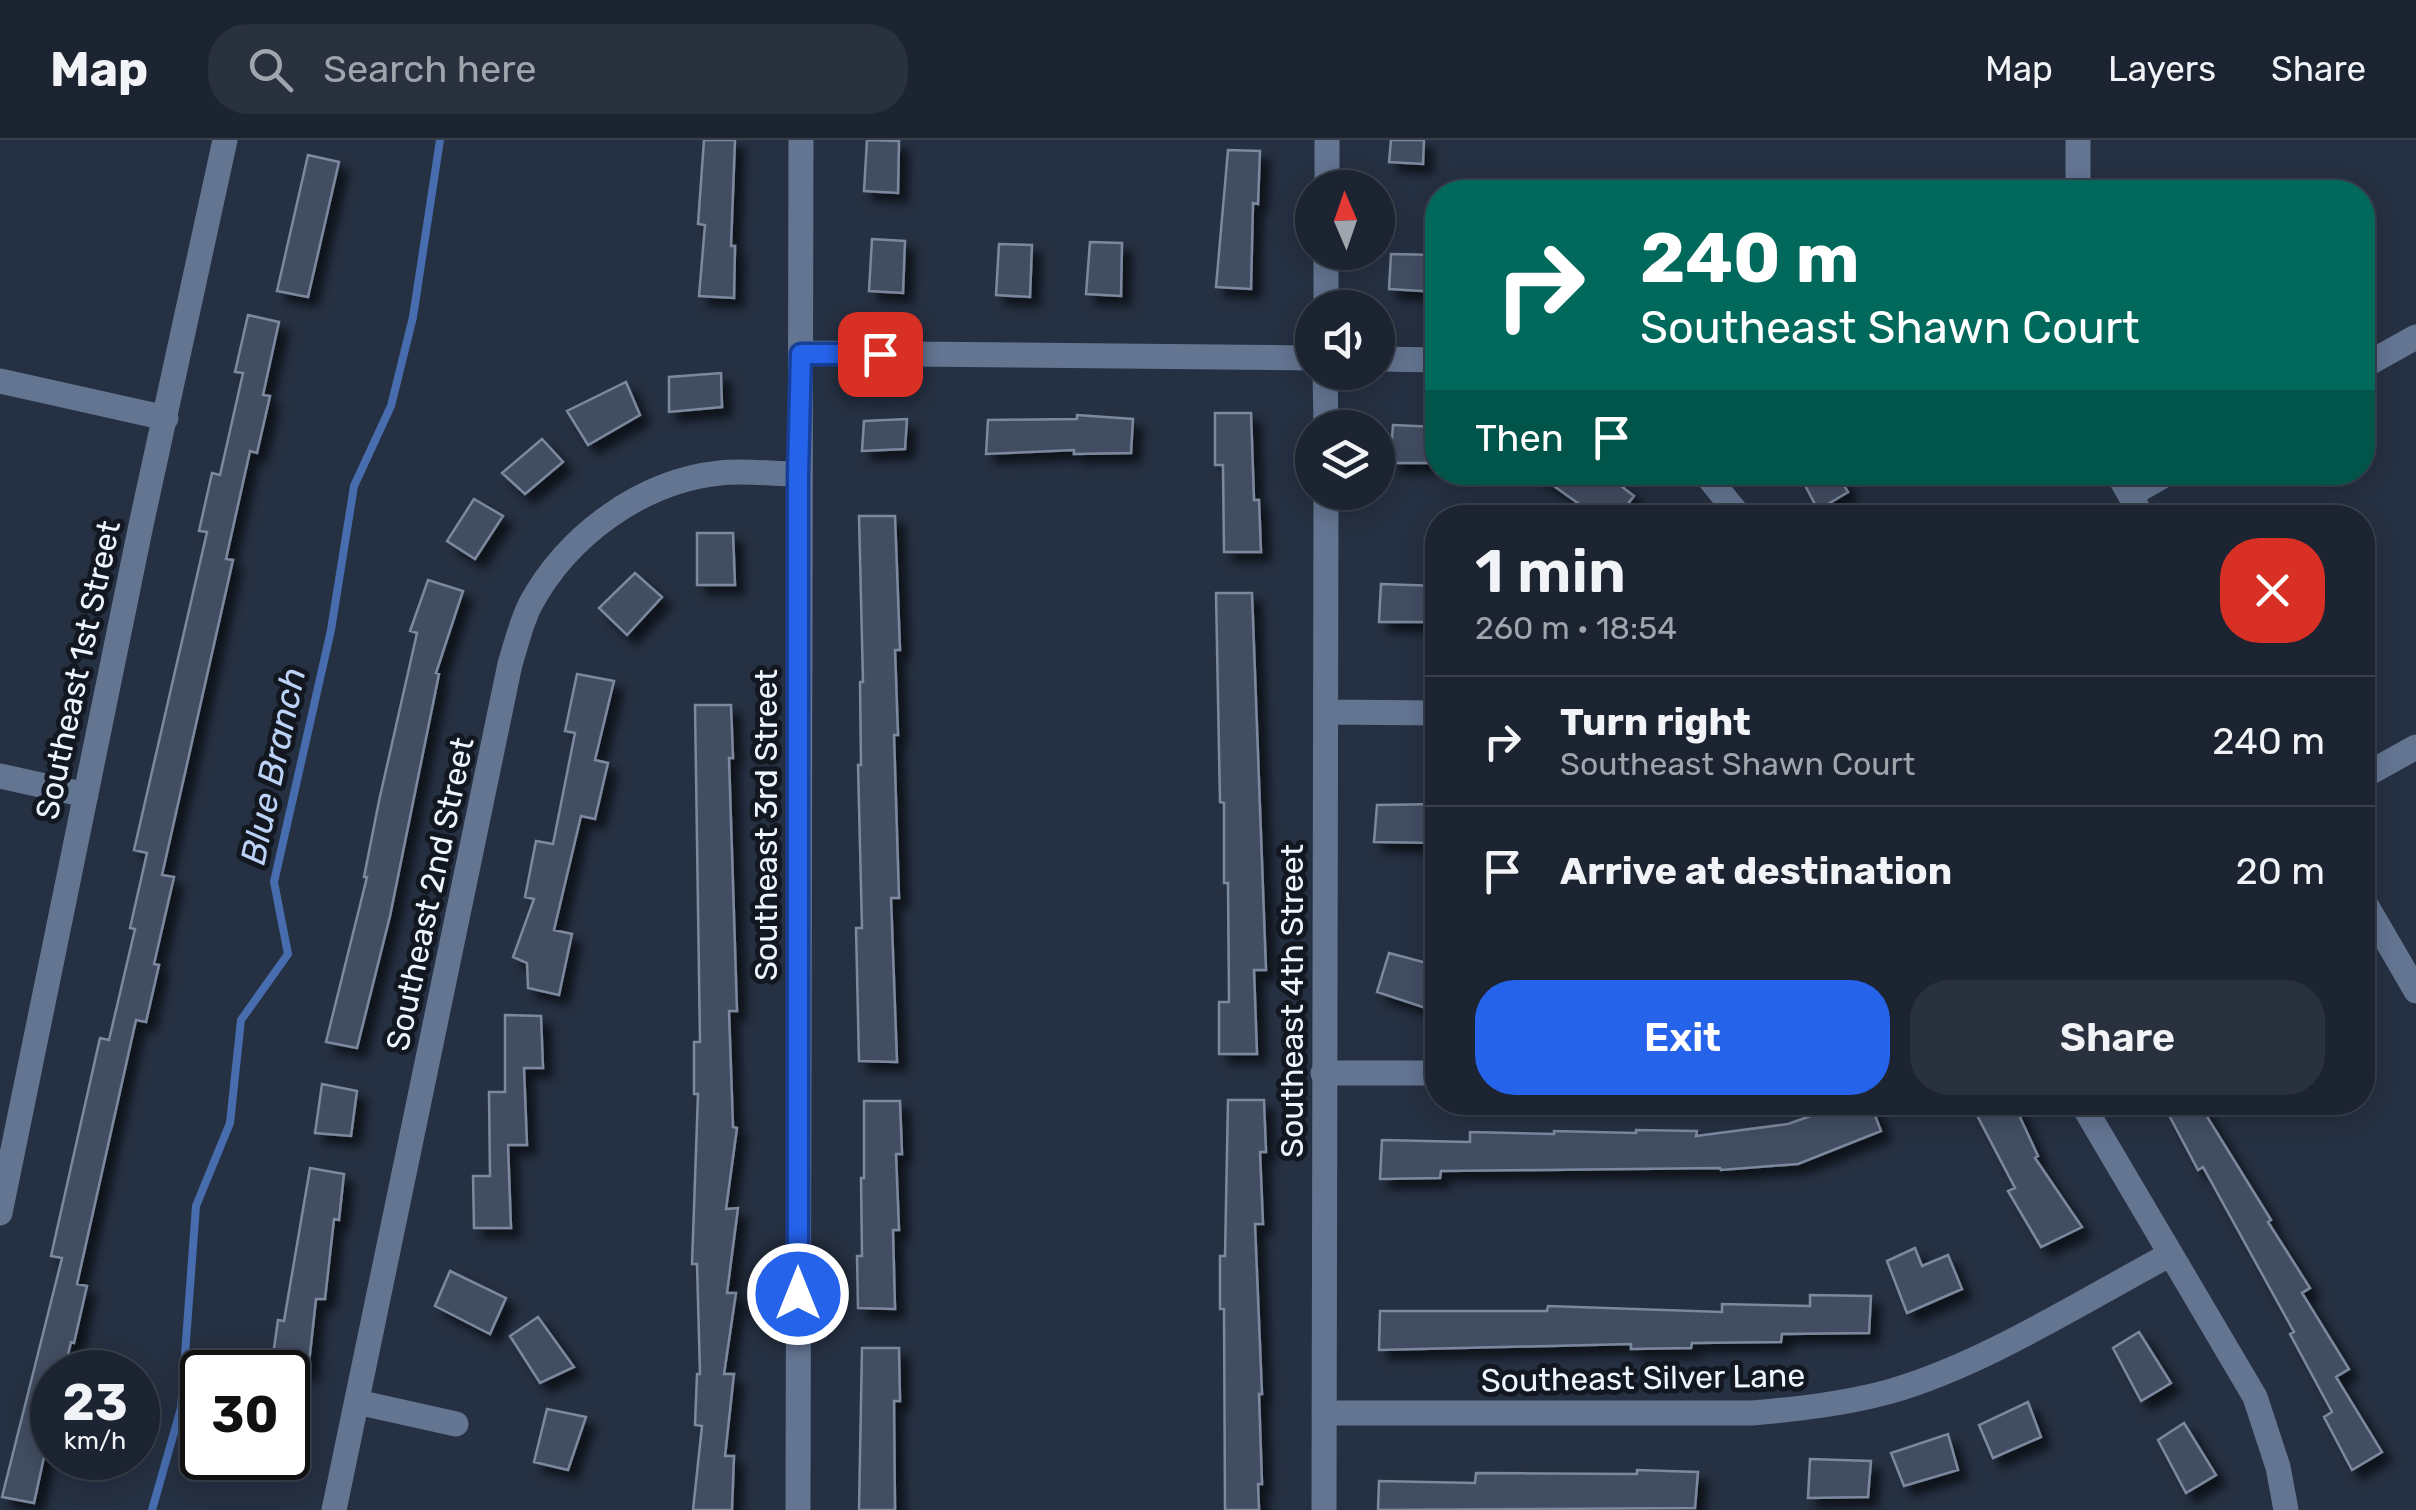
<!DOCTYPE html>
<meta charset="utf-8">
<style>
:root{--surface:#1c2432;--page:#29303e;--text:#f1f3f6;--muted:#a0a4ac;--line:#3a414d;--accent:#2563eb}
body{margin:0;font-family:Rubik,sans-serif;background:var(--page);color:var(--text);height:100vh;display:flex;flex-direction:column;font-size:38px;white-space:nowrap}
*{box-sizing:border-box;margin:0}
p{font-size:32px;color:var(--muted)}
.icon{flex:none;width:55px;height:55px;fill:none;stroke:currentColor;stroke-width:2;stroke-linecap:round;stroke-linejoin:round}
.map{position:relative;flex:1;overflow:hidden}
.panel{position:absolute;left:1425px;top:365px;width:950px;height:610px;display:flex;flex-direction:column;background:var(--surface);border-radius:40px;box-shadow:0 5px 25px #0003,0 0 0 2px var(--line)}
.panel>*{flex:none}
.guide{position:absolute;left:1425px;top:40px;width:950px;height:305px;border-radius:40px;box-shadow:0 5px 25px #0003,0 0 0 2px var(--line);background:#00695c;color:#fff;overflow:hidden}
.needle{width:65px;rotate:358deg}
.tools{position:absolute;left:1295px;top:30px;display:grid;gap:20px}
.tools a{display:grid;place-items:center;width:100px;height:100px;border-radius:50%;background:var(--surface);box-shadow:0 5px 25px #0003,0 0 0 2px var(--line);font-size:50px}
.speed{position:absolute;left:30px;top:1210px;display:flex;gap:20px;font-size:50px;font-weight:700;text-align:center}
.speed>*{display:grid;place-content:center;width:130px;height:130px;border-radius:50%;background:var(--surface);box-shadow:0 5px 25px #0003,0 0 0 2px var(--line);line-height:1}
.speed small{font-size:25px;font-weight:400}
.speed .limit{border:5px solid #111;border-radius:15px;background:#fff;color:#111}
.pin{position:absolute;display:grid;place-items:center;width:85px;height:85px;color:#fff;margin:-42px;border-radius:20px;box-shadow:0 5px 15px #0006}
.me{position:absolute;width:110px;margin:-55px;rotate:0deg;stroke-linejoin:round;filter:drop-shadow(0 0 8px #0008)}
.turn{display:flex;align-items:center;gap:35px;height:210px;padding:0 50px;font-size:45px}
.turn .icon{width:130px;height:130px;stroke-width:2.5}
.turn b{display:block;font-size:70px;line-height:85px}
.then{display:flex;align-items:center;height:95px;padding:0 50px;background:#0003;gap:20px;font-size:38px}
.round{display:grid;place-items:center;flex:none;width:105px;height:105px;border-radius:40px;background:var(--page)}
.overview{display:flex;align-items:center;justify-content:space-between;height:170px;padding:0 50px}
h1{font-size:60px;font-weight:600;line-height:75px}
.primary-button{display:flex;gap:20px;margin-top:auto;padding:20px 50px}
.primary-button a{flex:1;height:115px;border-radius:40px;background:var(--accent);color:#fff;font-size:40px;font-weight:600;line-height:115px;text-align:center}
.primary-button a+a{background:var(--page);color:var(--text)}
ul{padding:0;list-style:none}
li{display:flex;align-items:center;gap:30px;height:130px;padding:0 50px;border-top:2px solid var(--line)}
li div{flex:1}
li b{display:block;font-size:38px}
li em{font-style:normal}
header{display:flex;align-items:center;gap:60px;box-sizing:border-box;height:140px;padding:0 50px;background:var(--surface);border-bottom:2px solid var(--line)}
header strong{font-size:48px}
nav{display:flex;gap:55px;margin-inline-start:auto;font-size:35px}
.search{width:700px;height:90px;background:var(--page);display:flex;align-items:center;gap:25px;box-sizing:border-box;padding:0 35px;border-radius:40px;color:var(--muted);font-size:38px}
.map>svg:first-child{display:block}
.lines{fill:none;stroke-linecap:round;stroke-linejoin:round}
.stream{stroke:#476daf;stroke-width:8}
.building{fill:#424e62;stroke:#7b889e;stroke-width:2.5;filter:url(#shadow)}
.minor{stroke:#647592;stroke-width:25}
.route-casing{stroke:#184099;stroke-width:25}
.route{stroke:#2563eb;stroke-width:18}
.labels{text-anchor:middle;stroke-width:10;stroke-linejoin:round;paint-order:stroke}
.street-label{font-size:32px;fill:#eff5fe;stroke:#131820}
.water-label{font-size:35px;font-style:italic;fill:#bcd2f7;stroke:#131820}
</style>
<header>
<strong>Map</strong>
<div class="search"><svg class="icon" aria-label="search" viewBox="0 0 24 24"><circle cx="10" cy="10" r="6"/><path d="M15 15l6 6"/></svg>Search here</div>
<nav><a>Map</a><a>Layers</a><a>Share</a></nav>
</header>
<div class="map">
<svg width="2416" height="1370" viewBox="0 0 2416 1370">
<defs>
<filter id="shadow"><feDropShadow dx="9" dy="9" stdDeviation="5" flood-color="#0009"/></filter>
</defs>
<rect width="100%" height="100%" fill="#253042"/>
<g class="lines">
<path class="stream" d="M152,1370l29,-102 15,-202 34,-83 11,-103 47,-66 -14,-72 57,-252 23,-144 37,-80 22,-89 27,-177"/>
</g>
<path class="building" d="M704,0h31l-4,106h4l-1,52 -35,-2 6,-71 -7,-1z
M867,0l32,1 -1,52 -34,-2z
M1391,0h33l-1,24 -34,-2z
M1228,10l32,1 -2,53 -5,-1 -2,86 -35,-2z
M308,15l31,7 -31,135 -31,-6z
M872,99l33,2 -2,52 -34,-2z
M1090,102l32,1 -1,53 -35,-2z
M999,104l33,1 -2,52 -34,-2z
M1391,114l47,1v37l-49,-3z
M248,175l31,7 -16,73 7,1 -13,57 -7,-2 -24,108 7,1 -71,315 12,2 -20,87 5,1 -13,57 -10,-2 -59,264 10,2 -13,57 -3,-1 -7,30h-12v48l-18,83 -32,-6 60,-239 -11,-2 49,-218 9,2 26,-111 -5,-1 17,-75 -13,-3 73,-318 -8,-1 13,-58 8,2 23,-102 -8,-1z
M721,233l1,34 -53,5v-35z
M626,242l14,33 -52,30 -21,-34z
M1215,273h36l3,87h5l2,52h-37l-1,-87h-8z
M1077,275l56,4 -2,34 -57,1v-4l-88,4 2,-34 89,-1z
M907,279l-2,30 -43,2 2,-30z
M1393,285l45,2v36h-48z
M542,299l21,23 -38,32 -23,-21z
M1534,332h69l31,24 -17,22h-18z
M1798,332h38l12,20 -30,18z
M474,359l29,17 -28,43 -28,-18z
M859,376h36l5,134h-5l3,85h-4l5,163h-8l6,164 -38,-1 -3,-133h6l-4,-163h3l-1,-83h3z
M697,393h36l2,52h-38z
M635,433l27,24 -35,38 -28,-27z
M428,440l35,11 -27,82 3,1 -49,242 -33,132 -31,-6 41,-165h-3l15,-76 38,-168 -7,-2z
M1381,444l57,2 -1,36h-58z
M1216,453h36l14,377h-12l3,84h-38v-52h10l-1,-119h-4v-80l-4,-1z
M577,534l37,7 -19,79 13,3 -13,56 -14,-3 -27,114 18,4 -13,61 -31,-7 -1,-25 -14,-6 21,-58 -9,-2 11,-56 17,3 22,-111 -10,-2z
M695,565h36l2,53h-4l8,253h-8l4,116 4,1 -11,81 12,-1 -11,85h9l-12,81h10l-9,82h9l-2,54h-39l9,-84 -7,-1 2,-51h3l-3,-110h-5l6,-170h-4v-52h6z
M1438,664l-3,39 -61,-1 3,-37z
M1389,813l49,13v46l-61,-20z
M505,875l36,1 2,52h-19l3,77h-19l3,83h-37l-1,-52h17l-1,-84h16z
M322,944l35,7 -6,45 -36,-3z
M1228,960h36l2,52h-6l3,72h-8l7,170h-3l3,90h-4l1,26h-34l-1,-201h-4v-53h5z
M864,961h36l2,53h-6l3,76h-6l2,79 -37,-1 -1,-52h5l-1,-78h3z
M1850,962h20l11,29 -83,33 -77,6 -1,-2 -279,3 -1,7 -60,1 2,-39 88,2v-10l84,2v-3l82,2v-3l61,1 -1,5 92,-12z
M1970,962h43l25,54 -3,2 47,69 -41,20 -33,-56 7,-3z
M2193,962h5l73,118 -3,2 42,66 -8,5 47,76 -13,8 46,75 -30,18 -28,-53 8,-5 -42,-78 4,-2 -91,-165 -5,3 -28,-53z
M310,1028l34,6 -5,46 -5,-1 -9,80h-9l-8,73 -37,-3 7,-49 6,1z
M1915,1108l7,18 26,-11 14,34 -55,24 -20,-52z
M450,1131l56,27 -16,36 -55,-28z
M1810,1155l61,1 -2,37 -87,1 -1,8 -89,1 -1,5 -60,1v-5l-252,6 1,-39h167l1,-5 174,6v-8l88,2z
M538,1177l36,50 -34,16 -30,-47z
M2139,1192l32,51 -30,18 -28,-53z
M862,1208h37l1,53h-6l1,109h-36z
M2028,1262l13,35 -48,21 -14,-33z
M547,1269l39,8 -18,53 -34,-8z
M2184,1283l32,52 -30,18 -28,-53z
M1948,1294l10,36 -54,16 -13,-33z
M1810,1319l61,2 -3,36 -60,1z
M1637,1330l61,2 -3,36 -317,2 1,-29 96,2 1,-10 161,1z"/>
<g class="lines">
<path class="minor" d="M2078,0v52
M1327,48v-48
M1326,168v-56
M801,213l511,5
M1378,219l60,1
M2362,227l54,-30
M1325,232l1,56
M0,241l166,37
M1704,332l37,46
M2117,332l26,46
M2130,355l40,-23
M1327,572l111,1
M0,636l86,19
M2362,637l54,-30
M2362,758l54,93
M1323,933h115
M2081,962l174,295 23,70 8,43
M0,1073l141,-688 84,-385
M357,1262l99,22
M1324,1273h428c46,-4 91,-9 136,-21 95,-27 193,-90 281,-137
M334,1370l176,-846c6,-19 11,-41 20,-59 37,-69 111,-124 190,-132 25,-3 53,1 78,1
M798,1370l3,-1370
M1324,1370l2,-1018"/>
</g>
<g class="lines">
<defs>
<path id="route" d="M798,1154v-820l3,-120h79"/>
</defs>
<use href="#route" class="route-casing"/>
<use href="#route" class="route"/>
</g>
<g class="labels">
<g class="street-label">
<text transform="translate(78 530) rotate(-78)" y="11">Southeast 1st Street</text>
<text transform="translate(766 685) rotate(-90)" y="11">Southeast 3rd Street</text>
<text transform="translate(430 754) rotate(-78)" y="11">Southeast 2nd Street</text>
<text transform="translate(1292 861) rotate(-90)" y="11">Southeast 4th Street</text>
<text transform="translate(1643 1238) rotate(-1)" y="11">Southeast Silver Lane</text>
</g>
<g class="water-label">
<text transform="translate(273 626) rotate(-78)" y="12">Blue Branch</text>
</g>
</g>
</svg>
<div class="tools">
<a><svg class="needle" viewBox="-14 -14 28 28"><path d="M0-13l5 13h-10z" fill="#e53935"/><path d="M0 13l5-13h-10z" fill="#a0a4ac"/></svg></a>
<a><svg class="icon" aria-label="sound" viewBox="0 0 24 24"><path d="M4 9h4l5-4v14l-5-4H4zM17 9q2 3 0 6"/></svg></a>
<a><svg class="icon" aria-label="layers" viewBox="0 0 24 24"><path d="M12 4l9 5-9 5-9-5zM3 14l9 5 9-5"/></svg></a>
</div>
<div class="speed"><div>23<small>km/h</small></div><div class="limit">30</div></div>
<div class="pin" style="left:880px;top:214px;background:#d93025"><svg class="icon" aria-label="arrive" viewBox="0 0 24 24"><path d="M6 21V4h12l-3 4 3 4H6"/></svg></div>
<svg class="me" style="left:798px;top:1154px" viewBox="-20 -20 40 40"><circle r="17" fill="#2563eb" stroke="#fff" stroke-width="3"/><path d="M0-11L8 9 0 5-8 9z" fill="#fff"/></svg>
<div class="guide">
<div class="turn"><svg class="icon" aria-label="right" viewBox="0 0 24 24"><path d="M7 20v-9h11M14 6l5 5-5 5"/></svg><div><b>240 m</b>Southeast Shawn Court</div></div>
<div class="then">Then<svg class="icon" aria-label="arrive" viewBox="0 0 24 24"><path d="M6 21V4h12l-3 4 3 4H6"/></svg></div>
</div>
<section class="panel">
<div class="overview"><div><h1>1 min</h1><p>260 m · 18:54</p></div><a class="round" style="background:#d93025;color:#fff"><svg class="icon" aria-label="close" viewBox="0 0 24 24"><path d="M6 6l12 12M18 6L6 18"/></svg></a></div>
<ul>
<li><svg class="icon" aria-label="right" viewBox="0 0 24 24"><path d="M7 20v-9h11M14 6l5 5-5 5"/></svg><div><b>Turn right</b><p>Southeast Shawn Court</p></div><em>240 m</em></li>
<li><svg class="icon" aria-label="arrive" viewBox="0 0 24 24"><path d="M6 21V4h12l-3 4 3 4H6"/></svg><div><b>Arrive at destination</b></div><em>20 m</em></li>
</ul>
<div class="primary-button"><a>Exit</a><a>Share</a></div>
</section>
</div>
